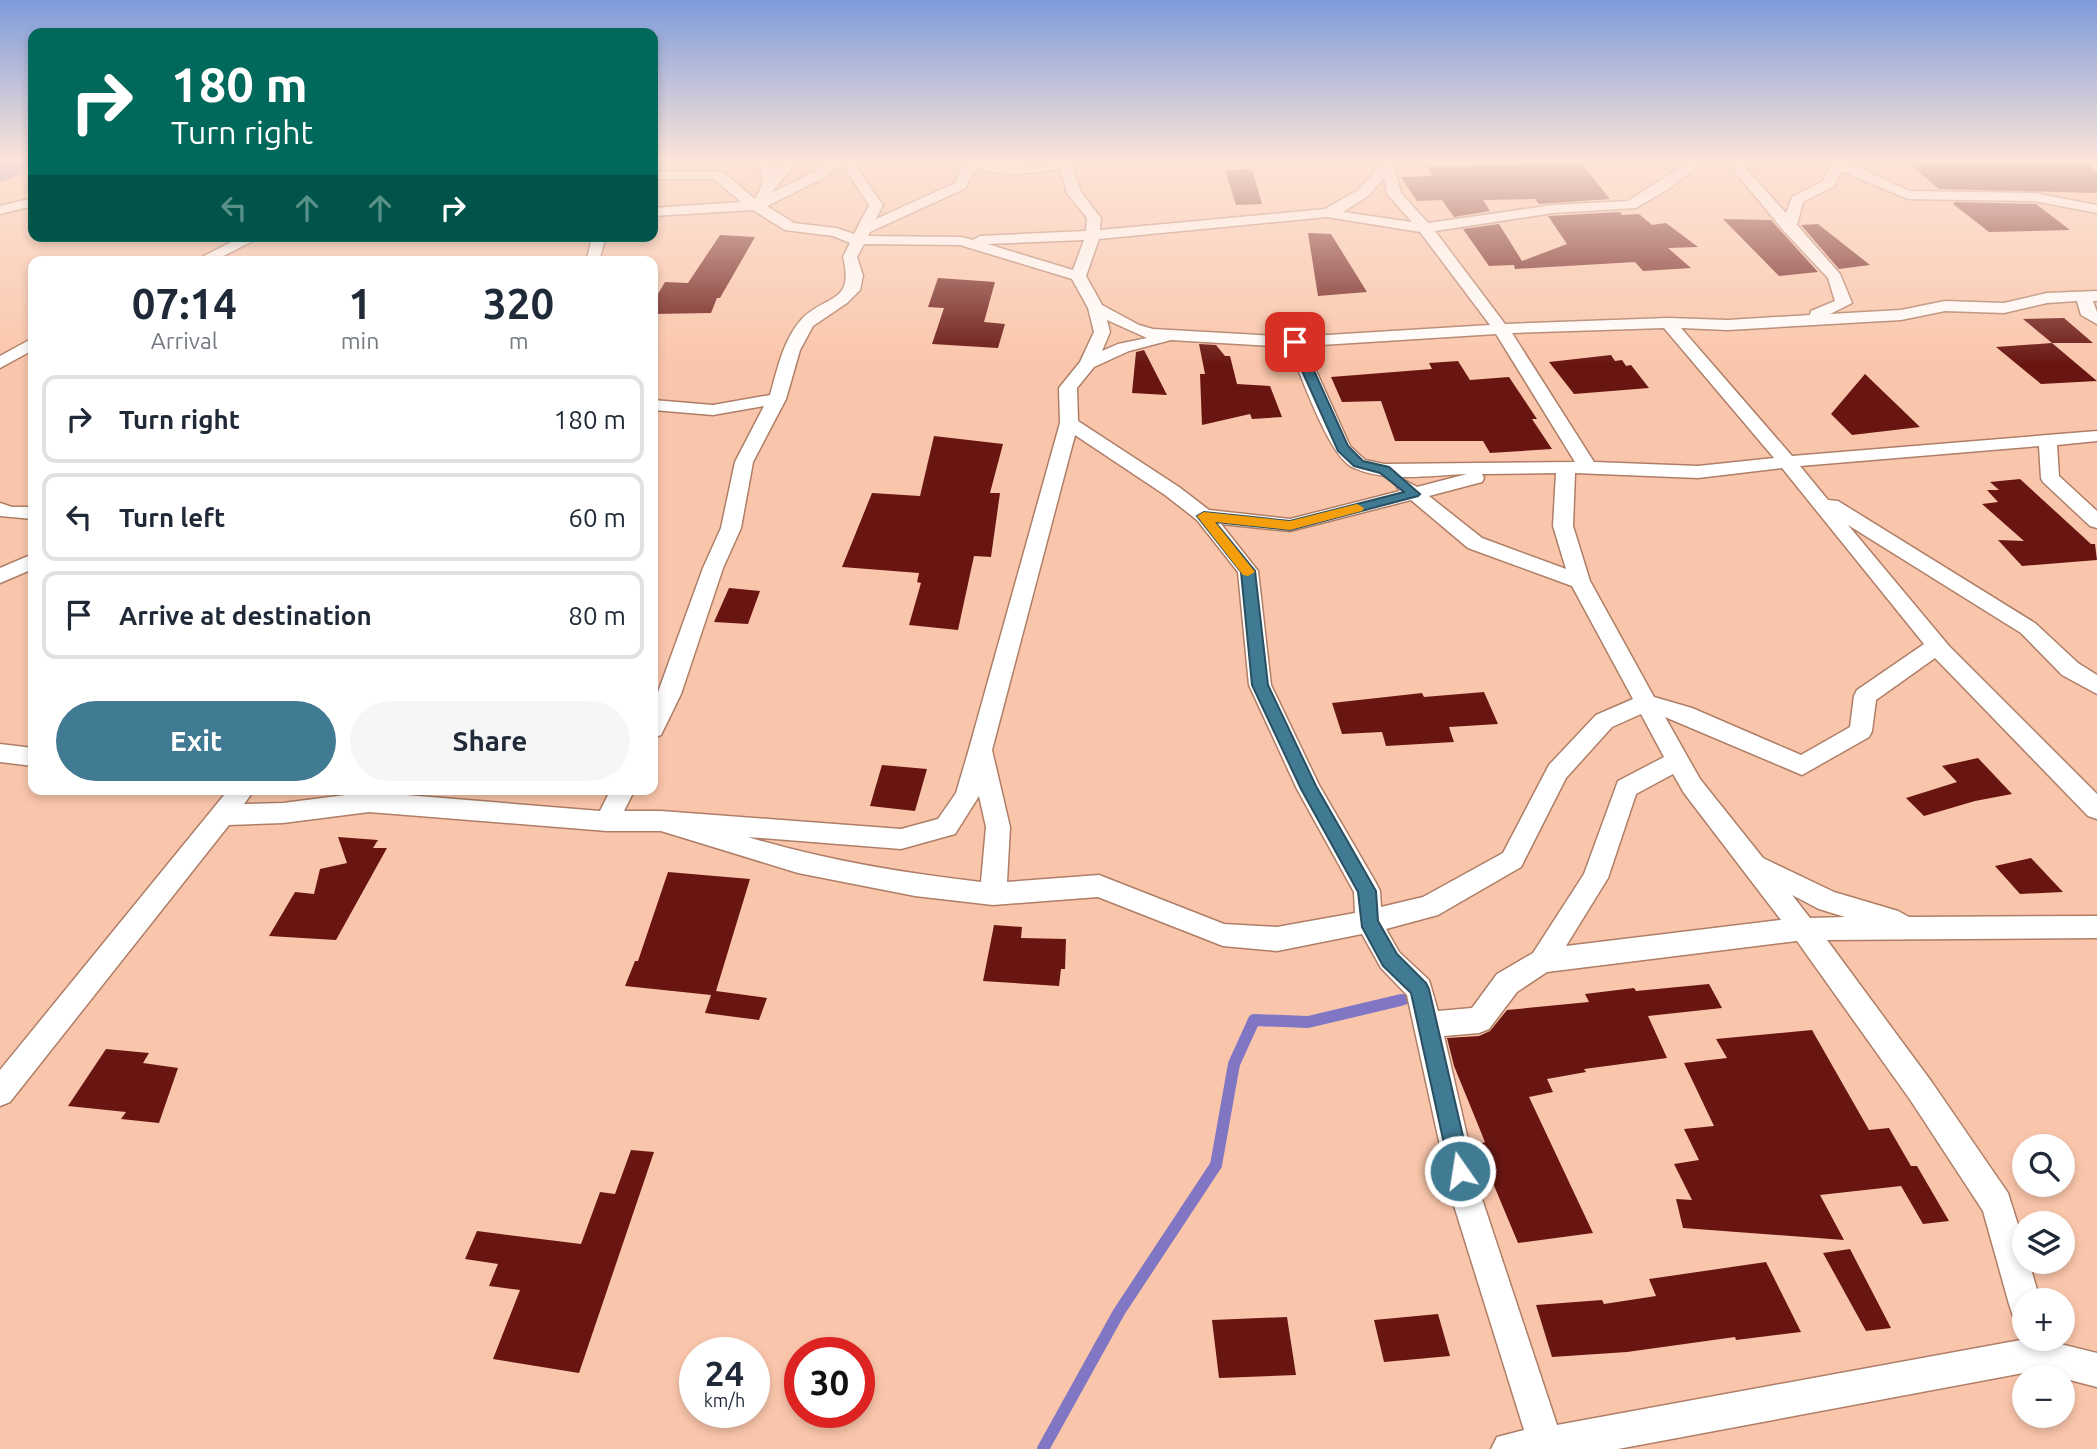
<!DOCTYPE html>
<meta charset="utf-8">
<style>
:root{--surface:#fff;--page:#f6f6f7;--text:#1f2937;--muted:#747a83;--line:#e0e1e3;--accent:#407a93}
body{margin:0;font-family:Ubuntu,sans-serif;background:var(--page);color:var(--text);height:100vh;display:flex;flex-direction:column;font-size:26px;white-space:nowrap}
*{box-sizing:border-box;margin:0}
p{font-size:23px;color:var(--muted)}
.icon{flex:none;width:38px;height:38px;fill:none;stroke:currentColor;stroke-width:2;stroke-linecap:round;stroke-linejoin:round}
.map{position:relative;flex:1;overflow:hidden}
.drawer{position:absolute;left:28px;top:256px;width:630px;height:539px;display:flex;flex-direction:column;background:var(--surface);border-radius:14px;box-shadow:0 4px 10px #0003}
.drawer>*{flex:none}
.top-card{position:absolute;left:28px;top:28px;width:630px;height:214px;border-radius:14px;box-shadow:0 4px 10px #0003;background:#00695c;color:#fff;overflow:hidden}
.buttons{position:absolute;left:2012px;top:1134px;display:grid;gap:14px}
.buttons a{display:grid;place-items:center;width:63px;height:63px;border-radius:50%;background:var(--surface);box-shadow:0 4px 10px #0003;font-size:35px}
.speed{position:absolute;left:679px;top:1337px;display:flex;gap:14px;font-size:35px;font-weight:700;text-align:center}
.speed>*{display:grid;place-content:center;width:91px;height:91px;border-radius:50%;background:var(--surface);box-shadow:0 4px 10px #0003;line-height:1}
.speed small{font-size:18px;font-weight:400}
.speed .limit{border:10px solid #d22;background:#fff;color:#111}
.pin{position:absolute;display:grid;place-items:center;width:60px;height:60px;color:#fff;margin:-30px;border-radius:14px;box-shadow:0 4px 10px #0006}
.me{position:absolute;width:77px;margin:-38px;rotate:347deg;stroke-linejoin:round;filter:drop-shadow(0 0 5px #0008)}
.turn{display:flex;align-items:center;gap:24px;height:147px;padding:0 28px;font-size:32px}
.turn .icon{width:91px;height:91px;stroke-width:2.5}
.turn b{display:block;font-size:49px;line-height:60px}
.lanes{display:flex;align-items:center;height:66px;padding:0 28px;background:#0003;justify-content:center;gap:35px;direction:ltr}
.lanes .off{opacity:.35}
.eta{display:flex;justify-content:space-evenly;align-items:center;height:119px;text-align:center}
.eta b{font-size:42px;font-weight:700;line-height:49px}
.primary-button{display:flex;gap:14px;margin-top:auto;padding:14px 28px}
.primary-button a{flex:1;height:80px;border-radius:42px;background:var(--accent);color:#fff;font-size:28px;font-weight:700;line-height:80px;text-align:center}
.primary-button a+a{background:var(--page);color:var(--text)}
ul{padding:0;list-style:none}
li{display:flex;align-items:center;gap:21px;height:88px;margin:0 14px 10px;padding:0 14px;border:4px solid var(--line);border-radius:14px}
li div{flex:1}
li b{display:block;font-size:26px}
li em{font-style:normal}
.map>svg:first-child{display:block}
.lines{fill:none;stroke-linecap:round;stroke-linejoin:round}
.stream-far1{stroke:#8076c4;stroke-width:10}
.stream{stroke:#8076c4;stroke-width:12}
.river{fill:#8076c4;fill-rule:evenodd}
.building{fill:#691612}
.minor-casing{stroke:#ae7e66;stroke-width:3}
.minor{fill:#fff;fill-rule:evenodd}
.route{fill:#407a93;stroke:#2a4f60;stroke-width:2}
.slow{fill:#f59e0b}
</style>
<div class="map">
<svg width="2097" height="1449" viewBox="0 0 2097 1449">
<rect width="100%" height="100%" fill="#fac6ab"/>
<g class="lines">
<path class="stream-far1" d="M1393,1002l22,-5"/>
<path class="stream" d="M1043,1449l76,-137 97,-147 18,-101 20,-44 54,2 93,-22"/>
<path class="river" d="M0,161h33c-8,11 -20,18 -33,21z"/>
</g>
<path class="building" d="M2084,161l13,11v21l-158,-4 -32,-27z
M1581,163l29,36 -71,5 -4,-5 -52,1 7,11 -36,6 -12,-17 -25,1 -16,-24 31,-1 -4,-9z
M1252,169l10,35 -26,1 -11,-35z
M1955,202l81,2 34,26 -81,2 -36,-28z
M1620,212l2,3 17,-1 13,11 14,-2 32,24 -30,1 23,20 -48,3 -8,-9 -120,7 -1,-4 -25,1 -26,-37 36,-5 23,37 45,-17 -19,-28z
M1723,219l48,1 47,52 -39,4z
M1818,224l52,41 -31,4 -38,-44z
M1308,233l23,1 36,58 -49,4z
M720,235l35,2 -35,61h-3l-6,15 -58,1v-12l12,-20 23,1z
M938,278l57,4 -11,40 21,2 -7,24 -66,-4 12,-36 -16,-1z
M2064,318l29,25h-41l-29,-24z
M2052,343l45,38 -56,3 -45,-37z
M1199,344l17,1 9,11h5l7,28 33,2 12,31 -30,2 -2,-5 -48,11 -2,-51h5z
M1144,350l23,45 -35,-2 4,-41z
M1611,355l4,6 7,-1 4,6 5,-1 18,23 -75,6 -25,-32z
M1458,361l12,19 39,-3 28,42h-5l20,30 -62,4 -7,-12h-88l-14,-40 -39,1 -11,-25 101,-8 -3,-6z
M1865,374l55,53 -68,8 -21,-21z
M934,436l69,8 -13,49h10l-9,64 -17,-1 -16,74 -49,-5 12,-42 -4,-1 2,-9 -77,-6 30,-74 48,3z
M2020,479l71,65h4l2,16 -75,6 -24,-26 26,1 -42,-37 16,-2 -11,-12h12l-9,-8z
M729,588l31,3 -12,33 -34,-2z
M1484,692l14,32 -49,3 5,15 -68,4 -4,-14 -40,2 -10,-31 90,-10 2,4z
M1978,758l34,36 -37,7 -51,15 -18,-18 51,-16 -15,-16z
M882,765l45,4 -12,42 -45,-5z
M338,837l40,3 -5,8h14l-51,92 -67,-4 26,-44 19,2 6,-25 27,-6z
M2031,858l32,34 -43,2 -25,-28z
M668,872l82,7 -34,112 51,7 -8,22 -54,-7 6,-18 -86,-9 10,-25h3z
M994,925l28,2 -1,11 45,1 -1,30h-4l-2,17 -76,-5z
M1709,984l13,24 -74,8 19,42 -83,11 2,3 -39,7 6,13 -24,5 64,136 -75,10 -33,-79h2l-8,-20 6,-2 -31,-76 -7,-28 32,-2 11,-5 17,-21 82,-8 -4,-8 49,-6 2,3z
M1812,1030l57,100 20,-2 22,38h6l32,55 -26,3 -22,-38 -81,9 24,45 -161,-12 -7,-29 16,1 -18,-36 25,-4 -15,-31 30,-3 -30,-63 43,-5 -11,-19z
M106,1049l43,4 -6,10 35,5 -19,55 -38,-4 5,-7 -58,-6z
M631,1150l23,2 -75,221 -86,-14 27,-69 -31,-4 9,-22 -33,-5 12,-28 104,13 19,-52 15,2z
M1850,1249l41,79 -25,3 -43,-78z
M1766,1262l35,70 -65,8 -1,-3 -108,15 -75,5 -16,-52 66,-5 2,4 52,-8 -7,-17z
M1438,1314l12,42 -66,6 -10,-42z
M1287,1317l9,58 -77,3 -7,-58z"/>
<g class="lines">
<defs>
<path id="minor" d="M759,161h12l3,10 10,-10h14l-27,32 43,-21 16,-11h22l31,44 -7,14 79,-36 5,-13 11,-9 70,4 15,-4h20l-4,4 9,27 20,26 -1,12 225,-21 33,-19 14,-15 9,-14h12l8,32 27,30 125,-18 75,-4 62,-40h14l-34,27 -34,20 -83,5 -118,18 70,93 163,-6 60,2 82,-5 1,-4 24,-10 -7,-23 -44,-47 -58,-70h13l47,52 6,-16 31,-16 9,-20h12l66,30 124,2 63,12v8l-63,-12 -126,-2 -67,-28 -7,15 -31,16 -6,23 43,49 12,29 -22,11 71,-4 44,-9 59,2 43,-10 50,-2v10h-4l4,11v12l-16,-9 -4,-14 -30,2 -43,10 -59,-2 -44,9 -173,10 -47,-2 111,128 305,-25v10l-40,4 2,31 38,35v17l-7,-2 -47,-44 -2,-4 -2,-32 -239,20 28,34 10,1 197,122 43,40 19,12v19l-35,-19 -41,-42 -173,-108 101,121 148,148v25l-9,-3 -153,-158 -59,42 -4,31 -3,6 -67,38 -137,-58 35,62 63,79 71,34 64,19 11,6 188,-1v22l-270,2 104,141 77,112 17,54v15h4l11,38h-15v20l-12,-4 -4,-12 -26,-93 -72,-110 -114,-160 -250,31 -30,20 -28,37 -10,4 -35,3 37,160 76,229 469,-86h14l57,14v34l-63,-16 -416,78h-127l6,-12 27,-7 -73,-234 -44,-201 -26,-27 -19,-34 -85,17 -54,-5 -125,-49 -105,8 -78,-9 -117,-23 -137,-42h-54l-238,-19 -86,11 -54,2 -219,277 -10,4v-36l229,-281h26l-11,15 39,-1 86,-11 231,19 11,-22h24l-11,22h37l240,18 37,-10 18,-26 13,-44 91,-326 -1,-35 21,-26 14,-30 -6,-24 -16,-29 -112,-34 -96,-1 -7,13 6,19 -3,14 -13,13 -34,23 -13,24 -14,49 -33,63 -12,66 -18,40 -42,126 -20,41 -8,3v-32l50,-138 18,-40 14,-66 29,-56 -51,9 -60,-5v-10l60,5 57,-10c7,-24 13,-55 31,-75 24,-26 54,-15 42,-63l7,-14 -17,-7 -48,-6 -32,-20 -100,6v-8l88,-6 -27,-23h-61v-8l70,1 32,27 8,-16zM842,164l27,41 -15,29 -18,-6 -42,-5 -27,-17 57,-28zM979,168c17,10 62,5 81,0l7,25 20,25 -1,13 -106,5 -7,4 -12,-3 -93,-1 2,-4 96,-44 5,-13zM1384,178l3,16 25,28 -69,-10 25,-16zM1327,217l93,15 70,93 -195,12 -142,-8 -14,-4 -37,-20 -16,-29 13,-37zM1084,240l-11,30 -86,-26zM1107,320l40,18 -29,6 -16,7 8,-19zM1664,328l110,130 -76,8 -104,-4 -82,-129zM1496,334l79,128 -191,2 -19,-4 -15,-14 -45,-100zM1171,340l118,7c12,27 40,111 65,121 34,15 78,7 113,6l-50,13 -11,-6 -9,6 3,4 -110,28 -81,-9 -30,-23 -101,-66 -1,-33 17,-21 35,-16zM1075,435l90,60 32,25 41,52 11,113 48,104 57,103 1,21 -78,14 -53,-3 -125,-49 -92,7 3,-55 -18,-77zM1782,468l142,176 -67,46 -3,6 -4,31 -49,28 -109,-47 -38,-11 -64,-116 -17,-55 2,-53 123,5zM1556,473l-3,53 13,43 -84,-31 -53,-42 53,-14 2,-4 -2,-4zM1411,500l57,48 104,38 61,113 -37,16 -47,50 -46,88 -80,44 -42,10 -1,-16 -4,-8 -57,-98 -48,-100 -13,-114 -37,-47 69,7zM1641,714l23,43 -46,24 -34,93 -51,79 -36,21 -25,34 -34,3 -9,-31 -30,-28 -13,-23 52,-14 83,-48 45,-89 46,-51zM1673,774l11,19 97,127 -215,26 42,-68 28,-84zM979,796l7,31 -5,55c-79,-9 -157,-22 -233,-45l153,12 54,-15zM1792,895l27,14 26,8 -35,1z
M33,198v8l-33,8v-8z
M243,236h19l-48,25h-20z
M592,236h14l-7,25h-16l5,-6z
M33,338v12l-33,18v-12z
M0,503l12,4h21v12l-33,-3z
M33,554v15l-33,14v-15z
M0,744l33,4v18l-33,-4z"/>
</defs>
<use href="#minor" class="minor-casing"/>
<use href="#minor" class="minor"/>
</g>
<linearGradient id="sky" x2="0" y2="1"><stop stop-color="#7e9bda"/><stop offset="0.44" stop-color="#fde5d9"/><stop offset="1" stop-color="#fde5d9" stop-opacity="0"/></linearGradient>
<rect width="2097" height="364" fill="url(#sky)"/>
<path class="route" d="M1291,340l10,2 47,104 15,15 26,6 31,27 -2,2 -128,34 -75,-8 40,49 13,114 48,101 60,105 2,30 19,33 29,29 3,6 42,182 -3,8 -8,3 -7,-3 -3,-8 -39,-178 -28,-27 -21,-39 -4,-35 -57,-103 -49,-104 -11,-113 -44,-56 7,-4 86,9 114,-29 -24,-19 -26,-7 -16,-15 -49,-109z"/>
<path class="slow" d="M1357,504l7,4 -2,3 -72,19 -75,-8 40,50 -7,4 -5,-1 -46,-59 7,-4 86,9z"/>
</svg>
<div class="buttons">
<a><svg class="icon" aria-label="search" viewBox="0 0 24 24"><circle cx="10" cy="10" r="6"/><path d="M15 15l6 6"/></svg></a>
<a><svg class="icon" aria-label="layers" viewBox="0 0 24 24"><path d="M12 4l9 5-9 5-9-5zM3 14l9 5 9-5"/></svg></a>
<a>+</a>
<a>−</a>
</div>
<div class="speed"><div>24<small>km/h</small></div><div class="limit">30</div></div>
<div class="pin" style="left:1295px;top:342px;background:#d93025"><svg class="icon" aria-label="arrive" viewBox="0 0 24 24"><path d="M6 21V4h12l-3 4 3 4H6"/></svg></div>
<svg class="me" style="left:1460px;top:1171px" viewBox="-20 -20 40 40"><circle r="17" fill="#407a93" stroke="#fff" stroke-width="3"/><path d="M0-11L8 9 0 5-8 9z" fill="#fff"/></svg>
<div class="top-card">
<div class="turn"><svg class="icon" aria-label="right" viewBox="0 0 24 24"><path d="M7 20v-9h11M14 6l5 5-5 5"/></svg><div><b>180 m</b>Turn right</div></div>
<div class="lanes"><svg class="icon off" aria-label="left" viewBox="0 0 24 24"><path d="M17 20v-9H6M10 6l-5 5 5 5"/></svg><svg class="icon off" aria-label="ahead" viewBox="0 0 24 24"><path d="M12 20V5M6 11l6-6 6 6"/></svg><svg class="icon off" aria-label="ahead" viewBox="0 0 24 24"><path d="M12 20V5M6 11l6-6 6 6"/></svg><svg class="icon" aria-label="right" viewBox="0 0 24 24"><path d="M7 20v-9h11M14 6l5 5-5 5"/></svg></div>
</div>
<section class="drawer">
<div class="eta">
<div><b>07:14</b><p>Arrival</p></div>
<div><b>1</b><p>min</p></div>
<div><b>320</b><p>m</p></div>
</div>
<ul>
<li><svg class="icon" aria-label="right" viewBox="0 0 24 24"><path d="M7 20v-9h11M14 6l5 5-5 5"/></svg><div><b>Turn right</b></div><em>180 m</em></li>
<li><svg class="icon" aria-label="left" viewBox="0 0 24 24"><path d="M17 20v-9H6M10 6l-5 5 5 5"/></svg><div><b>Turn left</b></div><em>60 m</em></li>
<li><svg class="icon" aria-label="arrive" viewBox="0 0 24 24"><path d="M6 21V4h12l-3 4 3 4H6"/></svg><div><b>Arrive at destination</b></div><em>80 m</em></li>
</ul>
<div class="primary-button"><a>Exit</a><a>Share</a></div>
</section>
</div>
